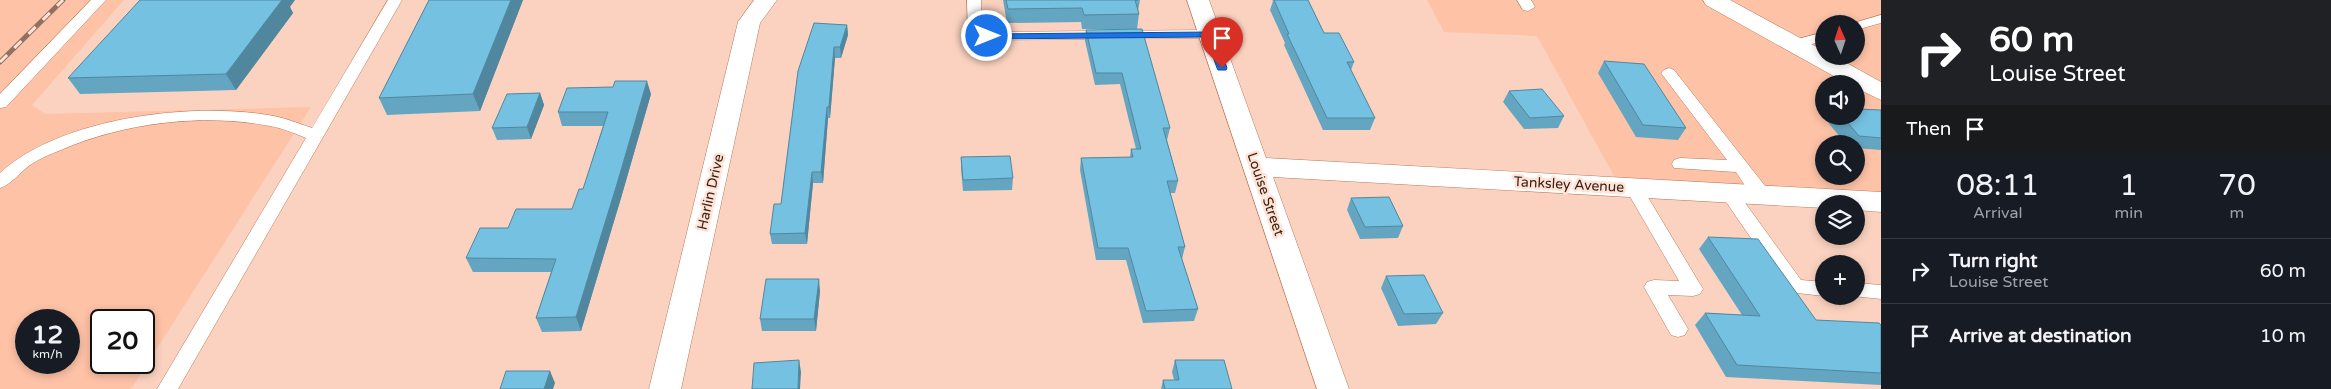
<!DOCTYPE html>
<style>
:root{--surface:#171b24;--page:#242831;--text:#f1f3f6;--muted:#9ea1a6;--line:#363941}
body{margin:0;font-family:"Varela Round",sans-serif;background:var(--page);color:var(--text);height:100vh;display:flex;flex-direction:column;font-size:19px;white-space:nowrap}
*{box-sizing:border-box;margin:0}
p{font-size:16px;color:var(--muted)}
.icon{flex:none;width:28px;height:28px;fill:none;stroke:currentColor;stroke-width:2;stroke-linecap:round;stroke-linejoin:round}
.map{position:relative;flex:1;overflow:hidden}
.panel{display:flex;flex-direction:column;background:var(--surface);width:450px}
.panel>*{flex:none}
.banner{background:#202124;color:#fff;overflow:hidden}
.needle{width:32px;rotate:357deg}
.fabs{position:absolute;left:1815px;top:15px;display:grid;gap:10px}
.fabs a{display:grid;place-items:center;width:50px;height:50px;border-radius:50%;background:var(--surface);box-shadow:0 2px 8px #0003;font-size:25px}
.speed{position:absolute;left:15px;top:309px;display:flex;gap:10px;font-size:25px;font-weight:700;text-align:center}
.speed>*{display:grid;place-content:center;width:65px;height:65px;border-radius:50%;background:var(--surface);box-shadow:0 2px 8px #0003;line-height:1}
.speed small{font-size:12px;font-weight:400}
.speed .limit{border:2px solid #111;border-radius:8px;background:#fff;color:#111}
.pin{position:absolute;display:grid;place-items:center;width:42px;height:42px;color:#fff;margin:-51px -21px;border-radius:50% 50% 50% 0;rotate:-45deg;box-shadow:0 0 5px #0007}
.pin .icon{rotate:45deg}
.me{position:absolute;width:55px;margin:-28px;rotate:90deg;stroke-linejoin:round;filter:drop-shadow(0 0 4px #0008)}
.turn{display:flex;align-items:center;gap:18px;height:105px;padding:0 25px;font-size:22px}
.turn .icon{width:65px;height:65px;stroke-width:2.5}
.turn b{display:block;font-size:35px;line-height:42px}
.then{display:flex;align-items:center;height:48px;padding:0 25px;background:#0003;gap:10px;font-size:19px}
.eta{display:flex;justify-content:space-evenly;align-items:center;height:85px;text-align:center}
.eta b{font-size:30px;font-weight:600;line-height:35px}
ul{padding:0;list-style:none}
li{display:flex;align-items:center;gap:15px;height:65px;padding:0 25px;border-top:1px solid var(--line)}
li div{flex:1}
li b{display:block;font-size:19px}
li em{font-style:normal}
main{display:flex;flex:1;min-height:0}
.map>svg:first-child{display:block}
.built{fill:#fec2a6;fill-rule:evenodd}
.lines{fill:none;stroke-linecap:round;stroke-linejoin:round}
.service-casing{stroke:#b97a5d;stroke-width:1}
.minor-casing{stroke:#b97a5d;stroke-width:1}
.service{fill:#fff;fill-rule:evenodd}
.minor{fill:#fff;fill-rule:evenodd}
.rail-casing{stroke:#917161;stroke-width:5}
.rail{stroke:#ffe3d6;stroke-width:3;stroke-dasharray:10;stroke-linecap:butt}
.wall{fill:#64a6c2}
.shaded-wall{fill:#51879e}
.building{fill:#74c1e1;stroke:#51879e}
.route{fill:#1a73e8;stroke:#114b97}
.labels{text-anchor:middle;stroke-width:5;stroke-linejoin:round;paint-order:stroke}
.street-label{font-size:14px;fill:#392013;stroke:#ffe3d6}
</style>
<main>
<div class="map">
<svg width="1881" height="389" viewBox="0 0 1881 389">
<rect width="100%" height="100%" fill="#fbd2bf"/>
<path class="built" d="M0,0h124l-92,105 13,9 266,-7 -180,282h-131zM26,320h43v42h-43zM101,320h43v42h-43z
M1427,0h454v202l-261,-15 -83,-151 -93,-4zM1824,24h32v32h-32zM1824,84h32v32h-32zM1824,144h32v32h-32z"/>
<g class="lines">
<defs>
<path id="service" d="M91,0h15l-100,107 -6,1v-14z
M388,0h14l-224,389h-21l149,-251c-12,-5 -24,-10 -36,-12 -68,-13 -147,-3 -209,24 -11,4 -22,9 -31,15 -10,7 -18,19 -30,23v-15c60,-55 190,-71 268,-58 15,2 29,8 44,13z
M967,0h14l1,28 8,4 220,-2 7,4 -7,4 -223,2 -17,-7 -2,-3z
M1517,0h14l4,7 -7,4 -5,-1z
M1881,15v8l-25,7v-6h-6z
M1824,32v9l-28,7 -7,-4 2,-3z
M1669,68l5,2 95,121 3,4 -3,4c-16,5 -25,-16 -33,-27l-62,-4 -2,-4 2,-4 6,-2 47,2 -66,-87 3,-3z
M1634,182l6,2 63,105 -3,5 -7,2 -25,-1 20,34 -3,6 -7,2 -7,-2 -27,-48 3,-5 7,-2 25,1 -54,-93 3,-4z
M1729,187l6,2 66,91 23,2v14l-36,-4 -68,-99 3,-4z
M1856,283l25,2v14l-28,-3h3z"/>
<path id="minor" d="M754,0h23l-17,23 -79,366h-32l89,-367z
M1187,0h22l57,158 615,34v20l-25,-2v-6h-32v4l-551,-31 76,212h-32z
M1703,0h27l94,51v5h10l47,26v18l-25,-12v-4h-8l-142,-79z"/>
</defs>
<use href="#service" class="service-casing"/>
<use href="#minor" class="minor-casing"/>
<use href="#service" class="service"/>
<use href="#minor" class="minor"/>
<defs>
<path id="rail" d="M0,62l63,-62"/>
</defs>
<use href="#rail" class="rail-casing"/>
<use href="#rail" class="rail"/>
</g>
<path class="wall" d="M429,0h94l-43,111 -93,4 -8,-17z
M1003,0h137l-2,11 1,3 -2,15h-55l-1,-7 -74,1z
M1272,0h36l16,33 30,29 -3,8 24,48 -5,12h-47l-39,-85 1,-2 -15,-33 3,-9z
M290,7l3,6 -57,77 -156,4 -12,-16z
M847,25l1,10 -7,23h-6l-5,60h-2l-5,65h-10l-6,61h-35l-2,-10 11,-30 17,-133z
M1086,30l84,98 -3,12 11,41 -3,12h-5l15,54 -3,12 16,50 -4,12 -51,2 -17,-63h-30l-16,-90 1,-12 49,-1 1,-8h5l-16,-65 -25,1 -10,-44z
M1604,61l82,67 -8,12 -42,-3 -38,-64z
M1509,91l55,25 -6,12 -34,1 -21,-27z
M540,93l4,12 -13,34 -34,1 -5,-12z
M651,94l-30,104 -40,133 -39,1 -6,-14 15,-46h-78l-7,-14 42,-30 64,-19 11,-20 20,-63h-41l-4,-14z
M1881,110v40l-25,-2v-4h-10l-20,-24 3,-4h27z
M961,157l52,21 -1,12 -49,1 -2,-22z
M1351,198l52,28 -5,12 -38,1 -13,-29z
M1708,237l108,83 65,5v60l-155,-8 -31,-52 10,-12 37,2 -43,-66z
M1386,276l57,37 -7,11 -38,2 -17,-38z
M820,291l-4,40h-54l-2,-12z
M1175,360l57,29h-71l2,-9h11l-2,-8z"/>
<path class="shaded-wall" d="M279,0h16l-5,7 3,6 -57,77 -10,-16z
M511,0h12l-43,111 -7,-17z
M847,25l1,10 -7,23 -1,-11z
M834,47l1,11 -5,60 -1,-11z
M647,81l4,13 -30,104 -40,133 -5,-14z
M540,93l4,12 -13,34 -4,-12z
M827,107l1,11 -5,65 -2,-11z
M812,172l1,11 -6,61 -2,-11z
M819,279l1,12 -4,40 -2,-12z
M799,360l2,12 -1,17h-2z
M550,371l5,12 -2,6h-9z"/>
<path class="building" d="M140,0h142l-56,74 -158,4z
M429,0h82l-38,94 -94,4z
M1006,0h132h-3l4,14 -55,1 -2,-7 -74,1z
M1274,0h34l16,33h15l15,29h-7l28,56h-48l-40,-84h2z
M814,23l33,2 -7,22h-6l-5,60h-2l-6,65h-9l-7,61 -35,1 4,-30h7l17,-133z
M1142,29l28,99h-7l15,53h-11l18,66h-7l20,62 -52,2 -18,-63h-30l-17,-90 52,-1 -2,-8h10l-19,-76h-26l-10,-43z
M1604,61l40,3 42,64 -43,-3z
M615,81h32l-30,103 -41,133 -40,1 20,-59 -90,-1 14,-30h28l8,-19h56l7,-20h4l25,-77h-50l9,-24 46,-1z
M1542,89l22,27 -34,2 -21,-27z
M540,93l-13,34 -35,1 15,-34z
M1856,109l25,1v28l-22,-2 -17,-20h14z
M1010,156l3,22 -50,2 -2,-23z
M1389,197l14,29 -38,1 -14,-29z
M1708,237l50,2 58,81 63,3 2,2v48l-144,-8 -32,-52 55,3z
M1424,275l19,38 -39,1 -18,-38z
M766,279h53l-5,40h-54z
M799,360l-1,29h-46l2,-26z
M1175,360h49l8,29h-67l-2,-9h16z
M506,371h44l-6,18h-44z"/>
<path class="route" d="M1210,32l5,2 12,34 -1,2h-8l-1,-2 -11,-31 -219,2 -5,-3 5,-2z"/>
<g class="labels">
<g class="street-label">
<text transform="translate(1569 184) rotate(3)" y="5">Tanksley Avenue</text>
<text transform="translate(710 192) rotate(-77)" y="5">Harlin Drive</text>
<text transform="translate(1266 194) rotate(71)" y="5">Louise Street</text>
</g>
</g>
</svg>
<div class="fabs">
<a><svg class="needle" viewBox="-14 -14 28 28"><path d="M0-13l5 13h-10z" fill="#e53935"/><path d="M0 13l5-13h-10z" fill="#9ea1a6"/></svg></a>
<a><svg class="icon" aria-label="sound" viewBox="0 0 24 24"><path d="M4 9h4l5-4v14l-5-4H4zM17 9q2 3 0 6"/></svg></a>
<a><svg class="icon" aria-label="search" viewBox="0 0 24 24"><circle cx="10" cy="10" r="6"/><path d="M15 15l6 6"/></svg></a>
<a><svg class="icon" aria-label="layers" viewBox="0 0 24 24"><path d="M12 4l9 5-9 5-9-5zM3 14l9 5 9-5"/></svg></a>
<a>+</a>
</div>
<div class="speed"><div>12<small>km/h</small></div><div class="limit">20</div></div>
<div class="pin" style="left:1222px;top:68px;background:#d93025"><svg class="icon" aria-label="arrive" viewBox="0 0 24 24"><path d="M6 21V4h12l-3 4 3 4H6"/></svg></div>
<svg class="me" style="left:987px;top:36px" viewBox="-20 -20 40 40"><circle r="17" fill="#1a73e8" stroke="#fff" stroke-width="3"/><path d="M0-11L8 9 0 5-8 9z" fill="#fff"/></svg>
</div>
<section class="panel">
<div class="banner">
<div class="turn"><svg class="icon" aria-label="right" viewBox="0 0 24 24"><path d="M7 20v-9h11M14 6l5 5-5 5"/></svg><div><b>60 m</b>Louise Street</div></div>
<div class="then">Then<svg class="icon" aria-label="arrive" viewBox="0 0 24 24"><path d="M6 21V4h12l-3 4 3 4H6"/></svg></div>
</div>
<div class="eta">
<div><b>08:11</b><p>Arrival</p></div>
<div><b>1</b><p>min</p></div>
<div><b>70</b><p>m</p></div>
</div>
<ul>
<li><svg class="icon" aria-label="right" viewBox="0 0 24 24"><path d="M7 20v-9h11M14 6l5 5-5 5"/></svg><div><b>Turn right</b><p>Louise Street</p></div><em>60 m</em></li>
<li><svg class="icon" aria-label="arrive" viewBox="0 0 24 24"><path d="M6 21V4h12l-3 4 3 4H6"/></svg><div><b>Arrive at destination</b></div><em>10 m</em></li>
</ul>
</section>
</main>
